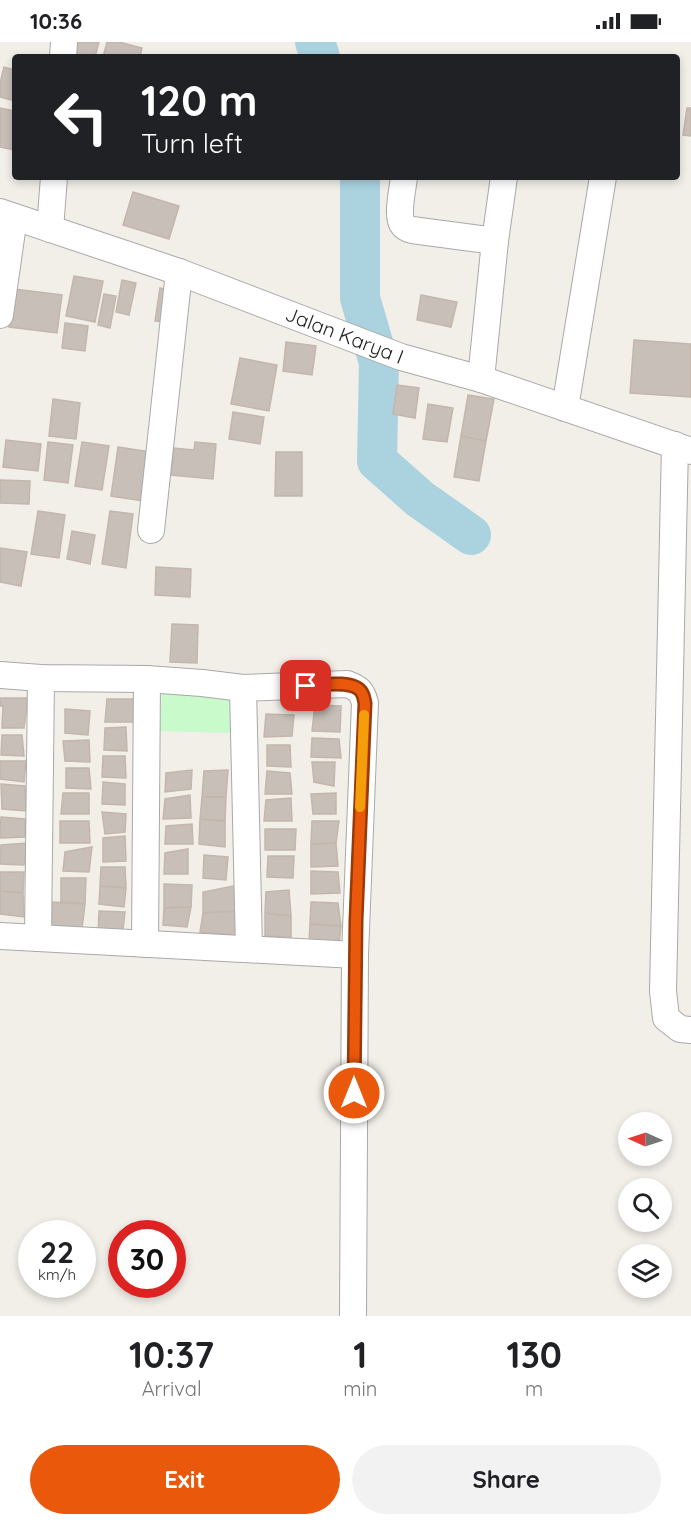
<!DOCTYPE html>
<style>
:root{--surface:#fff;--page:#f2f2f2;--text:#202124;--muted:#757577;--accent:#ea580c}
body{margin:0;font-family:Quicksand,sans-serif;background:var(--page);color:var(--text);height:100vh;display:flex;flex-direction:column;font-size:22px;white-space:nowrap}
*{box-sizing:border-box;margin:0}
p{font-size:20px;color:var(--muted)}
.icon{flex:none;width:33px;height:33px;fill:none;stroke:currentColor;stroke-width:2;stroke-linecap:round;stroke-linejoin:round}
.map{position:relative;height:1274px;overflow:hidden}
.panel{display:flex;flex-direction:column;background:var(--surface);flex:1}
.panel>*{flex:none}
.guide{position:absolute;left:12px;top:12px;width:668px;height:126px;border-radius:6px;box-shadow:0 3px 9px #0003;background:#202124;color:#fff;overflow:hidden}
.needle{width:39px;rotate:273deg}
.tools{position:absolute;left:618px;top:1070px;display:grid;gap:12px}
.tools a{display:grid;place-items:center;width:54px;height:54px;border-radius:50%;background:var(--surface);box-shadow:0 3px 9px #0003;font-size:30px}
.speed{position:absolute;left:18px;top:1178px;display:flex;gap:12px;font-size:30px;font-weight:700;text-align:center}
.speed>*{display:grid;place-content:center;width:78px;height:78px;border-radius:50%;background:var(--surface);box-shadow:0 3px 9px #0003;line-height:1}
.speed small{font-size:15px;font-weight:400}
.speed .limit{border:9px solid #d22;background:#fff;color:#111}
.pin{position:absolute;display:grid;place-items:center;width:51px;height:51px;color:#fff;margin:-26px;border-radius:12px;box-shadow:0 3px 9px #0006}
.me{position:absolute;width:66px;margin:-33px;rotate:0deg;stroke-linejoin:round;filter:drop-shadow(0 0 4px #0008)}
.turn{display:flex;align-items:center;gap:21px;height:126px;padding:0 30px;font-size:27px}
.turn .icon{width:78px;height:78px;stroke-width:2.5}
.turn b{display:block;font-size:42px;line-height:51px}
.eta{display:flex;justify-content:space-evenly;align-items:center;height:102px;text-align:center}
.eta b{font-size:36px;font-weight:700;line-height:42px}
.button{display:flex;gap:12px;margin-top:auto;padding:12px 30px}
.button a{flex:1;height:69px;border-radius:36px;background:var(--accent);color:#fff;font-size:24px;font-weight:700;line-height:69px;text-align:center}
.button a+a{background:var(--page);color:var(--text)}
.status{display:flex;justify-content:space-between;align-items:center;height:42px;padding:0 30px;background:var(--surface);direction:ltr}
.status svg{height:16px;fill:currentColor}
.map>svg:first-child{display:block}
.park{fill:#c8facc}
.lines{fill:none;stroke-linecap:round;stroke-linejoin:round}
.river{stroke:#aad3df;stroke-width:40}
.building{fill:#c7bfb8;stroke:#c4b6ab;stroke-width:1.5}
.street-casing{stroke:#a9a9a9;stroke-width:28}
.street{stroke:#fff;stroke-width:26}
.route-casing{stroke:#983908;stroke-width:15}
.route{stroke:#ea580c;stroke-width:10}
.slow{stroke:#f59e0b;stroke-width:10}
.labels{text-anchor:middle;stroke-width:5;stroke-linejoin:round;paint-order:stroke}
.street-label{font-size:20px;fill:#222;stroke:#fff}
</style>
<div class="status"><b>10:36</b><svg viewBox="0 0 49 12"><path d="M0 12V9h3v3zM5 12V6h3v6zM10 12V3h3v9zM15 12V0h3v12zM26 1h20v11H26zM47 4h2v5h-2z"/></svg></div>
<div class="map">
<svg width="691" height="1274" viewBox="0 0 691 1274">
<rect width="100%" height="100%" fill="#f2efe9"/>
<path class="park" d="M162,651l68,2v38l-70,-2z"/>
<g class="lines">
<path class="river" d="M315,0l5,15
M360,135v121l19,65 -2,98 43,38 51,36"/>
</g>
<path class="building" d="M75,0h24l-4,15h-25z
M107,0h12l23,6 -2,9h-37z
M4,25l11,3v31l-15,-4v-14z
M0,66l15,3v39l-15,-3z
M687,66h4v28l-8,-1z
M133,150l46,14 -10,33 -46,-14z
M74,234l29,5 -8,41 -29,-6z
M122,238l14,3 -7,32 -13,-3z
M160,246l11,2 -5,32 -11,-1z
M14,247l48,6 -5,38 -48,-6z
M104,252l12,2 -6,32 -12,-3z
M421,253l36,7 -6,25 -34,-7z
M65,281l23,3 -3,25 -23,-3z
M634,298l57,4v53l-61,-4z
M286,300l30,4 -4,29 -29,-4z
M240,316l37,7 -8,46 -38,-7z
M397,343l22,3 -4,30 -22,-4z
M468,353l26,4 -8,42 -25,-5z
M53,357l27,4 -4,36 -27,-3z
M428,362l25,4 -6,34 -24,-3z
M233,370l31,5 -4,27 -31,-5z
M461,394l25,5 -7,40 -25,-4z
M6,398l35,4 -3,27 -35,-4z
M48,400l25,3 -5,38 -24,-3z
M82,400l27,4 -7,44 -27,-4z
M195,400l21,2 -3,35 -42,-4 3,-27 20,2z
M118,405l32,5 -7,49 -32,-5z
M276,410h26v44h-27z
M0,438l30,1 -1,23 -29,-1z
M38,469l27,4 -6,43 -28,-4z
M110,469l23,3 -7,54 -24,-4z
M72,489l23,4 -5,29 -23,-5z
M0,506l27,4 -6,34 -21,-4z
M156,525l35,2 -1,28 -35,-2z
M172,582l26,1 -1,38 -27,-1z
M0,656h28l-4,30h-22l1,-22h-3z
M107,657h27l1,23h-30z
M315,663l26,1 -1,26 -28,-1z
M65,667l25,2 -2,24 -23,-2z
M266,672l28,1 -2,21 -28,1z
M126,685l1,24 -23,-1 1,-22z
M2,693h20l2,21 -23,-1z
M312,696l27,1 2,19 -30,-1z
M89,698l1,22 -25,-1 -2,-20z
M267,703h23l1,22 -24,-1z
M103,714h22l1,22 -24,-1z
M0,719h26l-2,21 -24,-3z
M312,720h23l-1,24 -20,-4z
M66,726h23l2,21 -25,-1z
M192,728l-1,19 -26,3 1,-19z
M228,728l-2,27h-24l2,-26z
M267,729l23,2 2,21h-27z
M103,740l22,2v21l-23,-1z
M1,742l24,2 1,25 -24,-2z
M63,751h26v21h-28z
M336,751v21h-23l-2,-20z
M190,753l1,23 -28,1 2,-20z
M202,755h24l-1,24 -25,-2z
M291,756l1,23h-28l2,-21z
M102,770l24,2 -1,18 -20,2z
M1,775l24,2v18l-25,1z
M200,777l25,2v26l-26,-3z
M60,779h29l1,22h-30z
M312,779h27l-3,22 -25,1z
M192,782l1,20h-28l1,-18z
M265,787h31l-1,21h-30z
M125,794l1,25 -23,1v-24z
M27,801l-3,22 -24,-1 1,-19z
M336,801l2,23 -27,1v-23z
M92,805l-3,25 -26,-1 2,-19z
M188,807v25h-24l1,-21z
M204,813l24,2 -2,23 -23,-2z
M268,814h26l-1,22 -26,-1z
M101,825h24l1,21 -26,-2z
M311,829l27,1 2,21 -29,1z
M0,830h24l-1,21 -23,-2z
M61,836h25l-1,26 -24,-2z
M164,842l28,1 -1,22 -27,1z
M239,843l-3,26 -33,2v-21z
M100,844l26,2 -2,19 -25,-3z
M289,848l2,26 -26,-3 1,-21z
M0,849l23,2 1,24 -24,-3z
M51,860l34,2 -4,32 -31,-2z
M311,860l27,1 3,23 -31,-2z
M191,865l-4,20 -24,-2 1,-17z
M99,869l26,1 -3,26 -24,-2z
M236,869v24l-36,-3 3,-19z
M265,871l26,3v21l-26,-1z
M310,882l31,2 -2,18h-30z"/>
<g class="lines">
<defs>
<g id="street">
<path d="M63,15l1,-15"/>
<path d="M404,135c-1,11 -8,40 -1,48 3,3 5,4 9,5l83,11"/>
<path id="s1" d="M0,170l179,60 222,85 80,22 210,72"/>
<path d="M50,187l4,-52"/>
<path d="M0,273l14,-98"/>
<path d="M481,337l14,-138 9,-64"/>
<path d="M565,366l38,-231"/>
<path d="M675,403l-12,546 3,27 14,11 11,1"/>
<path d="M151,488l28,-258"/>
<path d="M0,633l41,3 106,1 55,4 41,5 104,-4c11,4 15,7 18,19l-10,252 -355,-19"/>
<path d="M243,646l6,261"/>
<path d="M38,896l3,-260"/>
<path d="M145,902l2,-265"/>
<path d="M353,1274l2,-361"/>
</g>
</defs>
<use href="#street" class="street-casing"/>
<use href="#street" class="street"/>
</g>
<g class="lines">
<defs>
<path id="route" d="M306,644c14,-1 49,-7 56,7 2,3 2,7 3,10l-9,217 -2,173"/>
</defs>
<use href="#route" class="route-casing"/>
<use href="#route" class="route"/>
<path class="slow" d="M360,765l4,-92"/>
</g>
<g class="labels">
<g class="street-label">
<text dy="7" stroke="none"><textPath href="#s1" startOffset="366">Jalan Karya I</textPath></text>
</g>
</g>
</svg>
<div class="tools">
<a><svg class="needle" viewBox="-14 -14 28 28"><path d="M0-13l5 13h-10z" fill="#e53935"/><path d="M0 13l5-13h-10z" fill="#757577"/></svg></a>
<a><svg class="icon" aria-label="search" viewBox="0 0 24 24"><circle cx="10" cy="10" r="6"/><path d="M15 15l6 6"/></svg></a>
<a><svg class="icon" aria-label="layers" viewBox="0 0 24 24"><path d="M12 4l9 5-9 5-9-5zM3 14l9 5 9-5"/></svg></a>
</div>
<div class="speed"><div>22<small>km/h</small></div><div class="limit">30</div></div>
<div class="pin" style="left:306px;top:644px;background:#d93025"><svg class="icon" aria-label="arrive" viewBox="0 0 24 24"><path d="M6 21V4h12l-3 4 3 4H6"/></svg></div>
<svg class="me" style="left:354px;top:1051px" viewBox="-20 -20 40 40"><circle r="17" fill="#ea580c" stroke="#fff" stroke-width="3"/><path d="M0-11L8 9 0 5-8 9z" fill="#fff"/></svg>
<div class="guide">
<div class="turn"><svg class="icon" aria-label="left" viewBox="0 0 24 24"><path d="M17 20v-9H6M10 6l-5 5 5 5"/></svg><div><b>120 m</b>Turn left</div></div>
</div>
</div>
<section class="panel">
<div class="eta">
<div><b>10:37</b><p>Arrival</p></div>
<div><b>1</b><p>min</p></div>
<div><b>130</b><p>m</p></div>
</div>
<div class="button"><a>Exit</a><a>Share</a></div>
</section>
